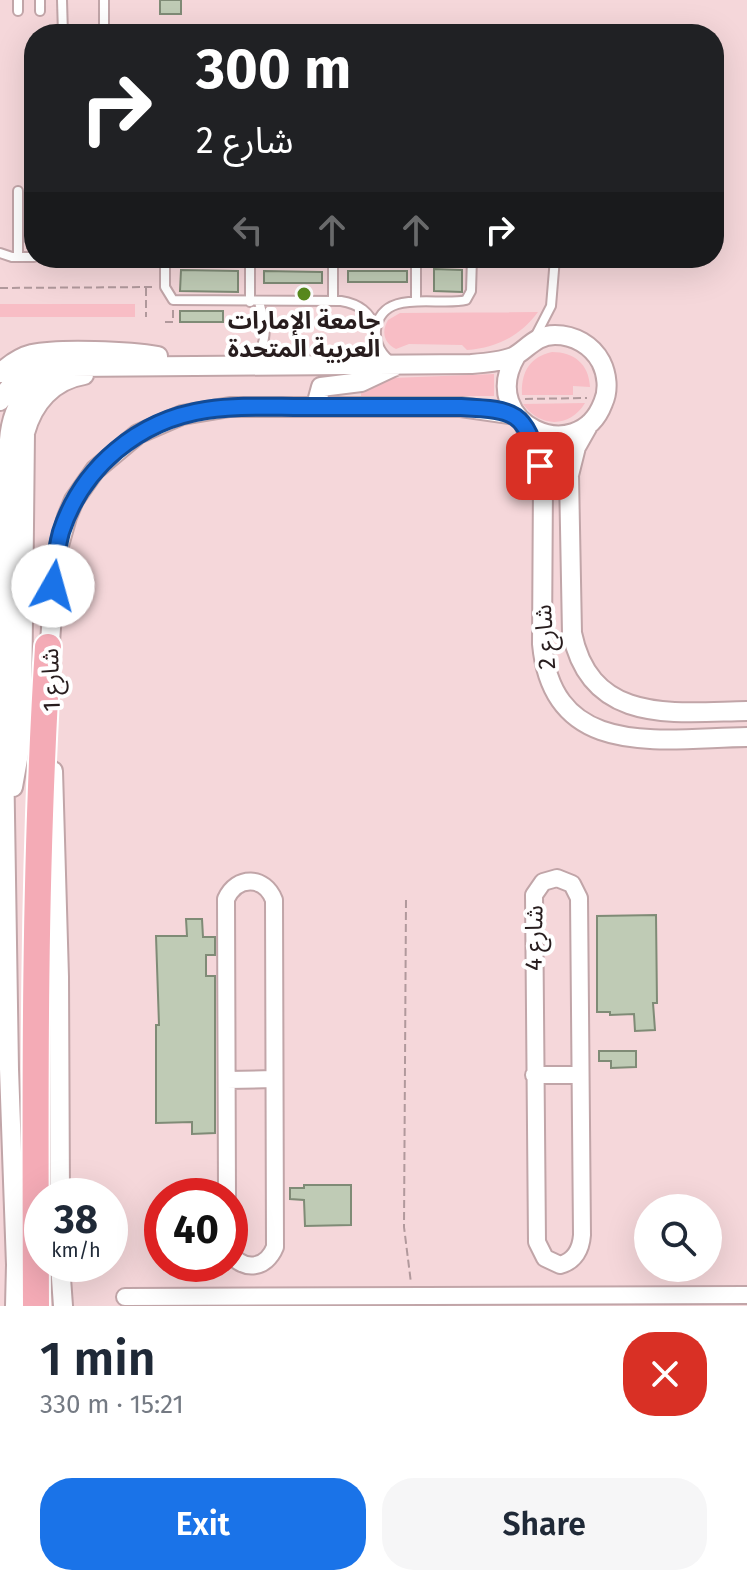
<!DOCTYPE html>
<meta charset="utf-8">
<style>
:root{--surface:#fff;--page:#f6f6f7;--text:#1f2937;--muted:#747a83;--accent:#1a73e8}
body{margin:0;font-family:"Fira Sans","Noto Sans Arabic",sans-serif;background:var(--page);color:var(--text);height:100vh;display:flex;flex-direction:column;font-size:30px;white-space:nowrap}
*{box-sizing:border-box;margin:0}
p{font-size:26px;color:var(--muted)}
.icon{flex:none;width:44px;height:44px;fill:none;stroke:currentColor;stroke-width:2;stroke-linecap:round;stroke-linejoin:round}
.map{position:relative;height:1306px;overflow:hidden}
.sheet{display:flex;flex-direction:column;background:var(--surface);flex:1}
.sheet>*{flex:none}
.guide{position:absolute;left:24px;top:24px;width:700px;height:244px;border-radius:32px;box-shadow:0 8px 32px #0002;background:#202124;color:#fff;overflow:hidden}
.buttons{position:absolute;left:634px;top:1194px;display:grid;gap:16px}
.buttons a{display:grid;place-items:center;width:88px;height:88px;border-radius:50%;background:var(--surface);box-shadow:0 8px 32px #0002;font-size:40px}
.speed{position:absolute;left:24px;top:1178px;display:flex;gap:16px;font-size:40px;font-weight:700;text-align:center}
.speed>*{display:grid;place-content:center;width:104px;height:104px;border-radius:50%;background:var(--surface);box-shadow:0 8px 32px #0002;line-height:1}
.speed small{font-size:20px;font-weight:400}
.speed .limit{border:12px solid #d22;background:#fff;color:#111}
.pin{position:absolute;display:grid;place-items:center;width:68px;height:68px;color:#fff;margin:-34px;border-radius:16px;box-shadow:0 4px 12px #0006}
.me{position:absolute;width:88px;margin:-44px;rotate:7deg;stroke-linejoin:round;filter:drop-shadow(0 0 6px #0008)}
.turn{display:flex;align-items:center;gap:28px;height:168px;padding:0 40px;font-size:36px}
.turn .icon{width:104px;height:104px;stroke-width:2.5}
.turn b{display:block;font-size:56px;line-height:68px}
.lanes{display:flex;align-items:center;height:76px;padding:0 40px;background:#0003;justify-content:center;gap:40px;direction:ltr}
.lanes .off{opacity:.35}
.round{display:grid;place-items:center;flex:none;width:84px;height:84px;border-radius:32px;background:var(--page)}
.headline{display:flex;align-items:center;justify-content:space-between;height:136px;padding:0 40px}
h1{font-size:48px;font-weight:600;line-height:60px}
.button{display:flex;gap:16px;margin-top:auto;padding:16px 40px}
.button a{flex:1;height:92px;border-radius:32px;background:var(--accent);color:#fff;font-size:32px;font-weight:600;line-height:92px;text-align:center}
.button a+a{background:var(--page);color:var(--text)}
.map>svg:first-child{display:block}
.green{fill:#f8bdc5}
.building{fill:#bfcbb5;stroke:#7f8b76;stroke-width:2}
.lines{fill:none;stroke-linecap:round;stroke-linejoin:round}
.service-casing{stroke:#c1a5a8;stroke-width:12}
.minor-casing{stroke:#c1a5a8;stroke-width:20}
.tertiary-casing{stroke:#c1a5a8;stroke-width:22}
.trunk-casing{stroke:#fff;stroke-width:30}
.path{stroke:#b1999c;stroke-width:2;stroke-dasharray:8 4;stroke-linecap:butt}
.service{stroke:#fff;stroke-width:8}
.minor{stroke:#fff;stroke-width:16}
.tertiary{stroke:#fff;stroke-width:18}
.trunk{stroke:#f4abb6;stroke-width:26}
.route-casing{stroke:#114b97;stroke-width:20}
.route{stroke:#1a73e8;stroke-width:14}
.poi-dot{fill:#598a1e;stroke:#fff;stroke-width:3}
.labels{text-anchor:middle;stroke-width:8;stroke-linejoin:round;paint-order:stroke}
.poi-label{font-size:24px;font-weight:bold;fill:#281d1e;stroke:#fff}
.street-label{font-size:24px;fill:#281d1e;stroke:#fff}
</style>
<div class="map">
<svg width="747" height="1306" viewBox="0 0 747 1306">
<rect width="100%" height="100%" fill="#f5d7da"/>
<path class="green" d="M0,304h135v13h-135z
M538,312c-18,24 -41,36 -71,38l-5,-5 -53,-1 -13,5c-12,-6 -15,-17 -8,-29l12,-7z
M552,352c22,0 37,12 38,35l-17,-1v9h-51c-1,-22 7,-38 30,-43z
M494,374v22h-133v-8h13l18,-10z
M585,403c-15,25 -45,25 -62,1z"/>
<path class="building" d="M160,0h21v14h-21z
M434,269l28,1v22l-28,-1z
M181,270l57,1v21l-58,-1z
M264,271l58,1v11h-58z
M348,271h59v11h-59z
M180,311h43v11h-43z
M656,915l1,88h-4l2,27 -20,1 -1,-17 -24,1v-3h-13v-96z
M186,919h16l1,18h12v18h-9v21h9v157l-23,1v-12l-36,1v-98h3l-3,-89h31z
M599,1051h37v16l-25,1v-7h-12z
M304,1185h47v40l-46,1 -1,-26 -14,-1v-11h14z"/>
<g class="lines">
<defs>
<path id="service" d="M18,0v11
M40,0v11
M62,0l1,34
M104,0v34
M18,191v66
M0,253l12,4h22
M165,258v29l8,13 168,1c18,3 29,11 35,28
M333,258v43
M416,301v-43
M250,302v-44
M535,337l16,-31 4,-48
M249,363c21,-17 17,-38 10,-61
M393,363c-11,-8 -18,-19 -17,-33 5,-43 63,-23 90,-30l5,-9 1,-33"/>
<path id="minor" d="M557,878l15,6 7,14 3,337c-1,14 -7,26 -22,30l-15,-7 -8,-16 -3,-347 9,-13z
M534,1075h45
M227,1080l47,-1
M227,1196l-1,-297c11,-24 39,-23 48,1l1,347c-9,22 -31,25 -45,6
M125,1297l622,-2"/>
<path id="tertiary" d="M0,373c10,-9 20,-16 32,-19 27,-6 98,-3 126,2
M0,401c13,-23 34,-37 60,-41
M329,407l-7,-3 -4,-6 3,-11 40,-5 34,-16
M523,422l13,28 7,32 -1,162c11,117 119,94 205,93
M589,424l-13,23 -7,28 3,158c19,93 103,79 175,78
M49,657l7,-101 11,-39 7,-17 21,-30 43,-36 44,-19 48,-8h231l55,8
M53,771l6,206 1,219
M13,787l7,-39 2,-38 3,-277c8,-30 28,-53 59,-58
M60,1264l3,42
M15,1306l1,-41 -7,-196 -5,-317 5,-71v-241c3,-39 24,-64 62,-73l400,-3c14,-1 29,-2 42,-7 15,-8 22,-22 42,-22 19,0 37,10 46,27 6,12 8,28 2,41 -25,66 -127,21 -87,-47"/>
<path id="trunk" d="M36,1306c-1,-220 -2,-440 12,-659"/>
</defs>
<use href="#service" class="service-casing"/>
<use href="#minor" class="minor-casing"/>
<use href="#tertiary" class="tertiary-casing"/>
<use href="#trunk" class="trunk-casing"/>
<path class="path" d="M0,288l155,-1
M146,288v29
M165,322h8v-12
M525,399l62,-1
M406,900l-2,327 7,56"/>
<use href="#service" class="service"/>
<use href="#minor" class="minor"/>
<use href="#tertiary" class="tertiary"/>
<use href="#trunk" class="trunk"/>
</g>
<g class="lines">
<defs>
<path id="route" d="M53,586c2,-18 3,-36 8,-54 21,-65 78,-112 145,-122 32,-5 65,-3 97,-3 53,0 106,0 158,0 56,3 63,4 79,59"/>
</defs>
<use href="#route" class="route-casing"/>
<use href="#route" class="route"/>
</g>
<circle class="poi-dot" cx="304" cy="294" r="8"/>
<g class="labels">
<g class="poi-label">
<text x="304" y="329">جامعة الإمارات<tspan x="304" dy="28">العربية المتحدة</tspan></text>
</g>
<g class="street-label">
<text transform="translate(545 637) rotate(-94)" y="8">شارع 2</text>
<text transform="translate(51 680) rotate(-92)" y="8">شارع 1</text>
<text transform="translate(534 938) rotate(-89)" y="8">شارع 4</text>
</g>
</g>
</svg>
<div class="buttons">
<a><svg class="icon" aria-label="search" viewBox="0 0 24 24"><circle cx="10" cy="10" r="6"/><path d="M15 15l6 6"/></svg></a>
</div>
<div class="speed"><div>38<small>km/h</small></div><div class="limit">40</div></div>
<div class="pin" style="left:540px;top:466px;background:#d93025"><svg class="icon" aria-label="arrive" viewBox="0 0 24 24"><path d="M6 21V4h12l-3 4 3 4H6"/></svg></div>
<svg class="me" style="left:53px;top:586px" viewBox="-20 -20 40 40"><circle r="19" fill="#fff"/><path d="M0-13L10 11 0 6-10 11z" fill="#1a73e8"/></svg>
<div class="guide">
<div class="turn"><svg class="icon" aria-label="right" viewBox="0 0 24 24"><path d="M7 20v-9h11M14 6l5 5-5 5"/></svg><div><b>300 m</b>شارع 2</div></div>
<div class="lanes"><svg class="icon off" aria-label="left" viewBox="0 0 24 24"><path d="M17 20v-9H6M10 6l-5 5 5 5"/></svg><svg class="icon off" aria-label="ahead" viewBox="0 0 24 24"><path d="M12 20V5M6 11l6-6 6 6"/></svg><svg class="icon off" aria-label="ahead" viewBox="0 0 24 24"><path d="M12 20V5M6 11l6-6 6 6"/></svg><svg class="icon" aria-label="right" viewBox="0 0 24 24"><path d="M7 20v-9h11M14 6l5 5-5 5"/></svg></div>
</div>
</div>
<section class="sheet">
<div class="headline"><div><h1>1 min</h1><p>330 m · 15:21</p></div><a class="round" style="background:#d93025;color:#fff"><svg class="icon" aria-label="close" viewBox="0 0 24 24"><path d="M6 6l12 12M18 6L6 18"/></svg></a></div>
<div class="button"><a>Exit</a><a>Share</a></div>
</section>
